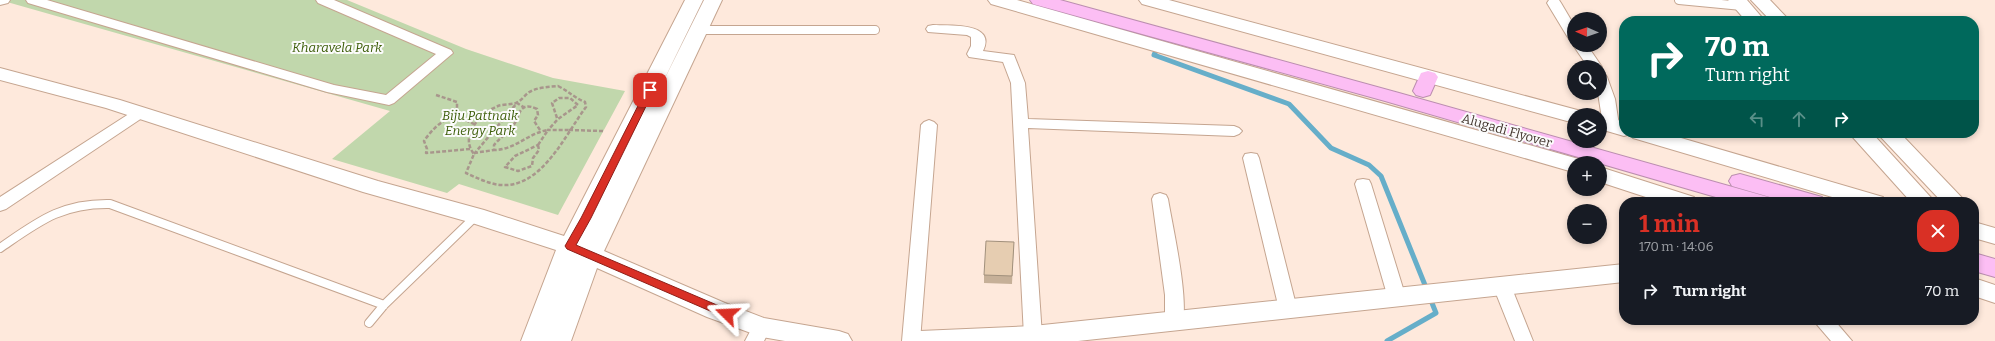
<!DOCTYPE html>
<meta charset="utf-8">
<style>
:root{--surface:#171b24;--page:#20242c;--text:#f1f3f6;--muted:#9ea1a6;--accent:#d93025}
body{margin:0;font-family:Bitter,serif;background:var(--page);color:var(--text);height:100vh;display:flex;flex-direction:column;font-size:15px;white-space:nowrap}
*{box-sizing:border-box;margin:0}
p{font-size:13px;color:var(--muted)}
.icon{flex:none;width:22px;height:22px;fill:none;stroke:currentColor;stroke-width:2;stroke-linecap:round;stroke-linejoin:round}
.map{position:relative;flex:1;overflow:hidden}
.panel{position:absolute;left:1619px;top:197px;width:360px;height:128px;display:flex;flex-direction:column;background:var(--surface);border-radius:16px;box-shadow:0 2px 6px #0003}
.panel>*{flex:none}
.hud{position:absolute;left:1619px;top:16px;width:360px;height:122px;border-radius:16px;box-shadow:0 2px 6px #0003;background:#00695c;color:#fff;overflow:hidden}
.needle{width:26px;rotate:272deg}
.tools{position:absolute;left:1567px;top:12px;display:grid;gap:8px}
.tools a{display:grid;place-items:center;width:40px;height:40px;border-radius:50%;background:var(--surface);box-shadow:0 2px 6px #0003;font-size:20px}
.pin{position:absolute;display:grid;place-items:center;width:34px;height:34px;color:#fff;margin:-17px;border-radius:8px;box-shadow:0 2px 6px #0006}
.me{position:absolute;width:44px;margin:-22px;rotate:291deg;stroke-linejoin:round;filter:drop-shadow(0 0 3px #0008)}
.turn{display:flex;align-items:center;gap:14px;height:84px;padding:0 20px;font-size:18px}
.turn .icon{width:52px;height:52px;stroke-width:2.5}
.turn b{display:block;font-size:28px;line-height:34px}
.lanes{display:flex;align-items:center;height:38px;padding:0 20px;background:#0003;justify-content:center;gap:20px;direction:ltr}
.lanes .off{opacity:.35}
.round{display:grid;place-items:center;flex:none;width:42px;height:42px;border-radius:16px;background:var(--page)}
.headline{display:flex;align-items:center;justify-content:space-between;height:68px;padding:0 20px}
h1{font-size:24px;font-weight:700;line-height:30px;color:var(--accent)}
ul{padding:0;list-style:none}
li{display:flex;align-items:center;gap:12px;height:52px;padding:0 20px}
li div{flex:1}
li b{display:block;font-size:15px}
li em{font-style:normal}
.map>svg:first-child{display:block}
.green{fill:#c1d7ac}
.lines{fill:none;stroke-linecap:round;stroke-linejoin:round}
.stream{stroke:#66aec9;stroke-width:5}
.lane-casing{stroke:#c5a590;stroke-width:10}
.street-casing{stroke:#c5a590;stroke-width:2}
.secondary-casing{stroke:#c5a590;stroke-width:2}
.highway-casing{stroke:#bb8eaf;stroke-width:2}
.path{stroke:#a8968c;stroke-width:2.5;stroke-dasharray:4 2;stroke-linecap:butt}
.lane{stroke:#fff;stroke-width:8}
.street{fill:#fff;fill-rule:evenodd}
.secondary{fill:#fff;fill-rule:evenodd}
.highway{fill:#fcbef4;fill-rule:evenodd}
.wall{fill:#c6b098}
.building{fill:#e6cdb1;stroke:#a1907c}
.route{fill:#d93025;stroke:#8d1f18}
.labels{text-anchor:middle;stroke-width:4;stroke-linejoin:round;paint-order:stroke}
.park-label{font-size:13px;font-style:italic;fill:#3c5d08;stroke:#fbfbfb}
.street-label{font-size:13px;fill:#43362e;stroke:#fbfbfb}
</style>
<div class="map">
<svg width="1995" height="341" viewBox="0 0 1995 341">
<rect width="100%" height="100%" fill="#fee9dc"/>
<path class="green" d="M0,0h347l119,49 87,29 72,13 -67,124 -99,-31 -12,9 -115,-34 58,-48z"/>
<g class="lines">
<path class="stream" d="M1158,46l-4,9 135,49 42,44 38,17 12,11 46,114
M1387,341l49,-28 -6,-15"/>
<defs>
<path id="lane" d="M1679,0l63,6
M698,30h177
M0,248c38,-26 61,-45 110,-44l274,101
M369,323l15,-18 92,-89"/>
<path id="street" d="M0,0h10l-2,3 -8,2z
M26,0h21l287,85 52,10 50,-41 -118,-51 -2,-3h18l117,50 2,3 -59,50 -5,2 -62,-13 -299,-89z
M1549,0h10l2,3 13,22v15l-5,-1 -2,-3 -20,-33z
M933,25c17,1 64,-3 50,26l31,4 11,28 3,36 206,7 5,2 3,3 -3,3 -5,2 -206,-8 14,208 -2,5h-14l-2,-5 -13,-253 -8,-21 -34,-5 -2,-3 4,-8v-9l-4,-2 -39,-3 -2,-3 2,-3z
M1574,44l13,1 15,22 -2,3v-3h-12l-15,-22z
M1600,73l5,1 2,3 8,22 4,26 -3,3h-10l-3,-3 -5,-32h2z
M140,108l5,2 3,3 -3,3 -139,93 -6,2v-14l135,-87z
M929,120l5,2 3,3 -17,216h-18l19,-216 3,-3z
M1251,153l6,1 2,4 38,151 -3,5 -6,2 -6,-2 -3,-5 -36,-151 2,-4z
M1363,179l6,1 2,4 35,114 -3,5 -6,2 -6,-2 -3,-5 -33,-114 2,-4z
M1160,193l6,2 2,4c4,25 23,108 13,127l-7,2 -7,-2 -2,-5v-26l-13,-96 2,-4z
M1502,279l6,2 3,5 22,55h-18l-22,-55 3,-5z
M762,320l7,2 2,5 -7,14h-19l10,-19z
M1813,320h21l18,21h-21z"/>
<path id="secondary" d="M685,0h18l-44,90 45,-90h18l-118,251 121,52 39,15 75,13 9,3 4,7h-67l-23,-4 -55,-20 -110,-49 -26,73h-50l35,-91 -87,-28 -106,-30 -257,-84 -106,-28v-12l120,32 258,81 106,29 80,26z
M988,0h29l565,160 2,3h-10v9l-8,-2 -575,-166z
M1139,0h30l412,111 3,4h-10v7l-7,-1 -425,-117z
M1728,0h19l18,21h-19z
M1751,0h19l20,21h-19z
M1600,115l24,7v11h40l219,64 3,5h-37l-216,-64 -3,-4 -6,2 -24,-7z
M1849,133h23l63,69h-24z
M1877,133h23l66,69h-24z
M1600,167l94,30 3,5h-36l-61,-20z
M1974,222l21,6v16l-21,-6z
M1624,264v18l-546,59h-171l4,-7 9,-3 113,-5z
M1974,278l21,7v18l-21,-7z"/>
<path id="highway" d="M1030,0h30l339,93 369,104 3,5h-38l-348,-101 -352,-97z
M1428,71l7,2 3,4 -8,18 -7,2 -7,-2 -3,-4 8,-18z
M1740,174l82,23 3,5h-38l-55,-16 -3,-5 3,-5z
M1974,253l21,6v18l-21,-6z"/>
</defs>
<use href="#lane" class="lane-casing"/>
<use href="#street" class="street-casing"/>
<use href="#secondary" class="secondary-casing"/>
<use href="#highway" class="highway-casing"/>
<path class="path" d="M558,86c10,5 17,12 27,16l1,5c-21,28 -44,81 -85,78 -12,-1 -24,-7 -35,-12l8,-19c-15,-18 6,-41 24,-48 5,-2 12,-1 18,-3 5,-2 8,-7 12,-10 8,-6 21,-6 30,-7z
M436,95l21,7v15
M557,118l-5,-15 7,-5h11l8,7 -20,14 -10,11h21
M540,130l-6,-9 4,-6 -1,-6c-19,-9 -17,8 -24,17 -6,7 -13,12 -19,19v5c21,0 34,-17 54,-20
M569,130l34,1
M538,145l1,5 -6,8 -1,8 -14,5 -13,-4 10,-11z
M538,145l10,-15
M470,149l-44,4 1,-4 -3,-8c7,-10 18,-23 32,-24 5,0 13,5 18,7
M474,153l20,-3
M474,154l43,-51 8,5"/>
<use href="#lane" class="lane"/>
<use href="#street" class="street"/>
<use href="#secondary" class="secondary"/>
<use href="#highway" class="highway"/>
</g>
<path class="wall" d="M1014,242l-2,42 -28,-1v-8z"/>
<path class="building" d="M986,241l28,1 -2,34 -28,-1z"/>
<path class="route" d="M650,87l4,3 -63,128 -15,27 155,66 2,3 -2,3h-7l-157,-68 -2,-3 16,-28 65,-128z"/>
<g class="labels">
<g class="park-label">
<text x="337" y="52">Kharavela Park</text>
<text x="480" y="120">Biju Pattnaik<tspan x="480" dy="15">Energy Park</tspan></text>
</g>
<g class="street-label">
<text transform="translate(1507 130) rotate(16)" y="5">Alugadi Flyover</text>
</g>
</g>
</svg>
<div class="tools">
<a><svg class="needle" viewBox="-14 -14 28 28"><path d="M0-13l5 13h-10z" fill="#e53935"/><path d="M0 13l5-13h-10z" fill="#9ea1a6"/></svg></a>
<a><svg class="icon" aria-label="search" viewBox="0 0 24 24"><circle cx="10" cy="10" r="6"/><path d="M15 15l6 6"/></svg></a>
<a><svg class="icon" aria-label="layers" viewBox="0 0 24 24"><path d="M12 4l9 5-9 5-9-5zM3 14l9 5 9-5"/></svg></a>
<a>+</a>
<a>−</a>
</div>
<div class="pin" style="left:650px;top:90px;background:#d93025"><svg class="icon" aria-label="arrive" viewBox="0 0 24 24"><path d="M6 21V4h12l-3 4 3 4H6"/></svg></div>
<svg class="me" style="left:727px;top:314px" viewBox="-20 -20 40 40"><path d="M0-17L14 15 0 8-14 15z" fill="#d93025" stroke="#fff" stroke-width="4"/></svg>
<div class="hud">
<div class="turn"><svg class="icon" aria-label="right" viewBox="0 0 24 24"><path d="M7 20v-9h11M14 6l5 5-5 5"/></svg><div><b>70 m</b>Turn right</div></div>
<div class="lanes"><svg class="icon off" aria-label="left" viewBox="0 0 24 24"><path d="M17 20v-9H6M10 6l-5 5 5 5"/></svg><svg class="icon off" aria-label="ahead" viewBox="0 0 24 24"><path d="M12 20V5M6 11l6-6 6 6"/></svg><svg class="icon" aria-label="right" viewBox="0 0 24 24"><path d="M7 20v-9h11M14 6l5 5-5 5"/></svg></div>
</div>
<section class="panel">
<div class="headline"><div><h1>1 min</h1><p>170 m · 14:06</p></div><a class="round" style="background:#d93025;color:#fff"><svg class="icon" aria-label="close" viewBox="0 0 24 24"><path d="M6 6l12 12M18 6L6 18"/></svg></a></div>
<ul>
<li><svg class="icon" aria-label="right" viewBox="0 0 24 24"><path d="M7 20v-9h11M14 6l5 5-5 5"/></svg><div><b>Turn right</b></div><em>70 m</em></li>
</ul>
</section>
</div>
